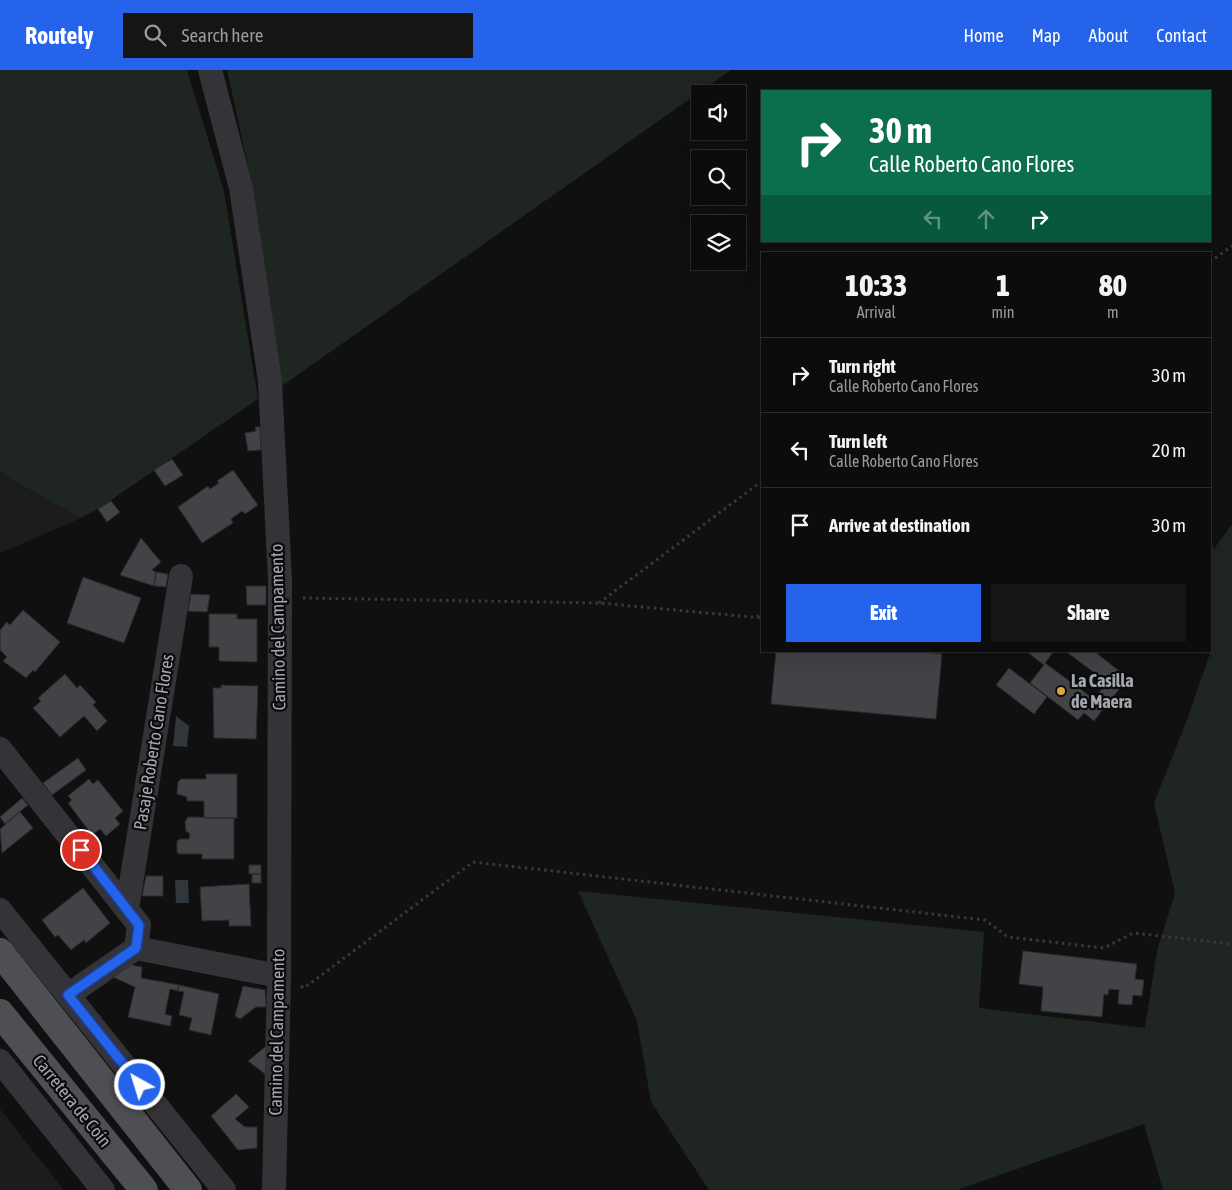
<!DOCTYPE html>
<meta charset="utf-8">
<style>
:root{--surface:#0c0c0d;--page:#151516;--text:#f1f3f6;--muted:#9a9b9d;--line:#2c2c2e;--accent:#2563eb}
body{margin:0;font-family:"Asap Condensed",sans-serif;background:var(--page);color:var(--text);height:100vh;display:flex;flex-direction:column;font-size:19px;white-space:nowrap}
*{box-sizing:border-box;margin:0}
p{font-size:16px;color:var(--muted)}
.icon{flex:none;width:28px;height:28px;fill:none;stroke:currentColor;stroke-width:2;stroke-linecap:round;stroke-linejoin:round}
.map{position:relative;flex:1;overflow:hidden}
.sheet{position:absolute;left:761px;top:182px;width:450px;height:400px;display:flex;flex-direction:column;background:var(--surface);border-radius:0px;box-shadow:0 5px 20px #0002,0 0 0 1px var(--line)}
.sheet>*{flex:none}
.guide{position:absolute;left:761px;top:20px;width:450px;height:152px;border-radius:0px;box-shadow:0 5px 20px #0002,0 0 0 1px var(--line);background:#0b6e4f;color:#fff;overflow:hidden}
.fabs{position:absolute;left:691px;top:15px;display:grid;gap:10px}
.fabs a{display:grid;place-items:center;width:55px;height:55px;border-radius:0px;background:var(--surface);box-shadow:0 5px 20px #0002,0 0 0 1px var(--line);font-size:25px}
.pin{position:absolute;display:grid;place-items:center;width:42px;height:42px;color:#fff;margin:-21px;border:2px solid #fff;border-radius:50%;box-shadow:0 1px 5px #0007}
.me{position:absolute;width:55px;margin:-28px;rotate:321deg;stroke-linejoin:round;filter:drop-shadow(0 0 4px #0008)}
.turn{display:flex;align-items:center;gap:18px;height:105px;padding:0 25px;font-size:22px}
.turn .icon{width:65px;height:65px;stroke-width:2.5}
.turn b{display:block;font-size:35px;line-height:42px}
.lanes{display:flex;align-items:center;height:48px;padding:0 25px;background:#0003;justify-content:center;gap:25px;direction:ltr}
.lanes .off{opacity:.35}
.eta{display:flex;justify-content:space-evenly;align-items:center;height:85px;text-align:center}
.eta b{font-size:30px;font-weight:800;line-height:35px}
.button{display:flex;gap:10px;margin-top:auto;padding:10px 25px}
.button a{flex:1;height:58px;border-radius:0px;background:var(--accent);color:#fff;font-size:20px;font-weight:800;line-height:58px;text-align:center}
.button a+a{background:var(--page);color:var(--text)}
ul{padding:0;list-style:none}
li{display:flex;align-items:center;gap:15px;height:75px;padding:0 25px;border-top:1px solid var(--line)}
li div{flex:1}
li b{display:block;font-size:19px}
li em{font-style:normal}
header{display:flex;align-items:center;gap:30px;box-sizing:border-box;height:70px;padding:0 25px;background:var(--accent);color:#fff}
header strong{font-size:24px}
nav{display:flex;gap:28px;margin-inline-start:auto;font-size:18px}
.search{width:350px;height:45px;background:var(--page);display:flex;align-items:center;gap:12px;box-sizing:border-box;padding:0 18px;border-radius:0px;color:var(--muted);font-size:19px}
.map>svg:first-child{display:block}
.built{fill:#1c1c1e}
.green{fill:#1f2520}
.water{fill:#2f363c}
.building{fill:#424346;stroke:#2a2a2d}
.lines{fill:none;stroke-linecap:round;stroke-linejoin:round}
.path{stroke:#38393d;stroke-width:3;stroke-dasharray:2.5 4;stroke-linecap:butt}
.street{stroke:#343438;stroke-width:24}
.primary{stroke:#4e4f54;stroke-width:28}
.route-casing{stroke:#184099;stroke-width:12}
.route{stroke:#2563eb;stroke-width:9}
.poi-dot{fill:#d9a641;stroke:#0b0b0c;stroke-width:2}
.labels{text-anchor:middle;stroke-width:4.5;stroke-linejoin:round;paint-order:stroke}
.street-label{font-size:18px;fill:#a3a7b0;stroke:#0b0b0c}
.poi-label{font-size:18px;font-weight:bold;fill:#a3a7b0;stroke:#0b0b0c;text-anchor:start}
</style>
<header>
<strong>Routely</strong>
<div class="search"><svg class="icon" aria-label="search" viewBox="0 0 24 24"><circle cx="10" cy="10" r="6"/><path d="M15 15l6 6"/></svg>Search here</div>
<nav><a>Home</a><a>Map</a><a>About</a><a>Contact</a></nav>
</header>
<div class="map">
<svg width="1232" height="1120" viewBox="0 0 1232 1120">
<rect width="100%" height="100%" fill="#101011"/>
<path class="built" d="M0,401l21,14 60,33 -81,35z
M0,1039l33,42 31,39h-64z"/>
<path class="green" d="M0,0h187l37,121 34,208 -160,110 -17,9 -60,-33 -21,-14z
M227,0h504l-449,316 -30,-202z
M1232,454v666h-69l-19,-66 -187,66h-248l-58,-88 -14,-81 -59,-130 406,41 -5,76 166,20 12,-77 18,-58 -21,-90 33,-83 23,-67 -2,-2h2v-112l4,10z"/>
<path class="water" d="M176,646l13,10 -2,21 -14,-1z
M175,810h13l1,23h-13z"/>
<path class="building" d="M255,357h5l1,23 -13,1 -3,-18 11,-2z
M172,389l11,16 -18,11 -11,-16z
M233,400l25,35 -13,9 -3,-3 -11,8 2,4 -31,20 -24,-36 30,-21 2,3 9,-6 -2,-2z
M111,431l9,11 -13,10 -9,-13z
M141,468l20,24 -9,8 4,2 -2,14 -34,-11z
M156,502l12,2 -2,13 -12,-1z
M83,507l58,21 -17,45 -57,-20z
M246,516h20v19h-19z
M191,524l19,1 -3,17 -19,-1z
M23,540l37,32 -25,30 -2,-2 -7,8 -23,-17 4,-4 -7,-7v-20l7,-8 3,3z
M209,544h28v5h20v43l-38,-1v-14h-10z
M776,581h137l29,3 -6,65 -165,-15z
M1026,581h28l-9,12 49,36 13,-17 -42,-31h29l34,27 -34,43 -10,-8 -6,7 -48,-37 14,-18z
M1009,598l38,29 -13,17 -38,-29z
M65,604l12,14 3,-3 16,17 -3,3 14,16 -10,10 -13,-15 -24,21 -27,-29 8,-7 -3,-3z
M221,615l37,1 -2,53 -42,-1 -1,-50h8z
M78,688l8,12 -34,25 -9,-12z
M206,704h31v44h-33v-17h-17v-4l-10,-3 1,-12 3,-3h25z
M89,709l4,5 5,-4 25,31 -8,7 5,6 -14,12 -6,-7 -8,6 -24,-32 4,-3 -4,-4z
M22,728l6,7 -23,19 -5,-7z
M20,742l13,16 -31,25 -2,-24z
M188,747l46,1v41h-32v-5h-23l-2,-2v-11l3,-2h9l1,-5 -4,-3 -1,-9z
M249,795h12v9h-12z
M252,804h9v9h-9z
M146,806h17v20h-21z
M249,814l2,42h-22v-6l-27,1 -2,-34z
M83,818l27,35 -24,20 -2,-3 -13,10 -13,-15 -3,2 -13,-17z
M1023,881l114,13 -2,15 9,1 -2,16 -9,-1 -1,10 -14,-1 1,-14 -10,-1 -1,6 -4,-1 -2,23 -61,-6 2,-24 -24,-3z
M127,894l15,3 -1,11 38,7 -1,6 -8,-2 -5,25 7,2 -2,10 -42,-9 7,-30 -22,-10z
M179,915l40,9 -8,41 -22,-5 3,-12 -13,-3 5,-23 -6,-1z
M243,916l22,4 1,17h-10l-16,12 -5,-3z
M265,977l5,4 -1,26 -21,-16z
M236,1024l13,13 -14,12 10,8h12v21l-19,2 -27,-34z"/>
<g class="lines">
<path class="path" d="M1210,192l22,-16
M303,528l296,5 163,15
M599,533l163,-122
M757,547l5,-5
M301,916l3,2 169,-126 512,58 23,17 96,11 29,-15 99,11"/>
<path class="street" d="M210,0l31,118 29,193 10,199 -1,396 -5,214
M0,679l139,176 -3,23
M127,838l54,-332
M0,840l224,280
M68,925l68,-47 143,28
M0,991l103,129"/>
<path class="primary" d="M0,882l188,238
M0,943l144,177"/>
</g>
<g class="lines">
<defs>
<path id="route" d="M81,780l58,75 -3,23 -68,47 72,90"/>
</defs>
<use href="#route" class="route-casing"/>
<use href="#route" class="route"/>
</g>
<circle class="poi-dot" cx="1061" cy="621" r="5"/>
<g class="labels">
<g class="street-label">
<text transform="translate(278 557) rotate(-91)" y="6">Camino del Campamento</text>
<text transform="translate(154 672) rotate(-81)" y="6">Pasaje Roberto Cano Flores</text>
<text transform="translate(277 962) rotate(-89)" y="6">Camino del Campamento</text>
<text transform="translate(72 1031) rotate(51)" y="6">Carretera de Coín</text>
</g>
<g class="poi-label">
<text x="1071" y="617">La Casilla<tspan x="1071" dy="21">de Maera</tspan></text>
</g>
</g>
</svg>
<div class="fabs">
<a><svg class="icon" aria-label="sound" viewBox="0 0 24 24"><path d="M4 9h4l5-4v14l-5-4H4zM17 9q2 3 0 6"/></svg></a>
<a><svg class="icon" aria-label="search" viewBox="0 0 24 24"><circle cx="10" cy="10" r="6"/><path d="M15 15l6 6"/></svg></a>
<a><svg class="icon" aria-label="layers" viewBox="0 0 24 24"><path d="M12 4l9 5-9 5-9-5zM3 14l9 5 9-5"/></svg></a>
</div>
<div class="pin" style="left:81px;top:780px;background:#d93025"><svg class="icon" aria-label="arrive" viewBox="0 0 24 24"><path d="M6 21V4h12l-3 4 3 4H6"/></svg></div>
<svg class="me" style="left:140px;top:1015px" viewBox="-20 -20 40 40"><circle r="17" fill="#2563eb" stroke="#fff" stroke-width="3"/><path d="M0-11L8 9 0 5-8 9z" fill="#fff"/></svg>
<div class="guide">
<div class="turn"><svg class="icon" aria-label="right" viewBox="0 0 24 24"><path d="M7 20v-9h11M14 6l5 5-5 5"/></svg><div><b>30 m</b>Calle Roberto Cano Flores</div></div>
<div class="lanes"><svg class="icon off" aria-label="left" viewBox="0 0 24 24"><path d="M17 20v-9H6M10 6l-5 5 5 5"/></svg><svg class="icon off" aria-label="ahead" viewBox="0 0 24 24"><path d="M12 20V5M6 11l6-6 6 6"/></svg><svg class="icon" aria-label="right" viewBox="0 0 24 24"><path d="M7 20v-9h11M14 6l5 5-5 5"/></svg></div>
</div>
<section class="sheet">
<div class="eta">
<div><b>10:33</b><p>Arrival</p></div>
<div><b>1</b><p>min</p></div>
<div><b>80</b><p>m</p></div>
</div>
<ul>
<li><svg class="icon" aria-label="right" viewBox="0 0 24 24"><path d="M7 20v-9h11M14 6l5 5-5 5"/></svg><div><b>Turn right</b><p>Calle Roberto Cano Flores</p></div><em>30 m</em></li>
<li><svg class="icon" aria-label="left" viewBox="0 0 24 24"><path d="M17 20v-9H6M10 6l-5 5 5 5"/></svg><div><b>Turn left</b><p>Calle Roberto Cano Flores</p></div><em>20 m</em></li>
<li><svg class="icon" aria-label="arrive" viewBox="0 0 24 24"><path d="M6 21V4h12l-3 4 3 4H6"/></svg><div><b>Arrive at destination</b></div><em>30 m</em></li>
</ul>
<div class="button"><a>Exit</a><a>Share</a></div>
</section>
</div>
